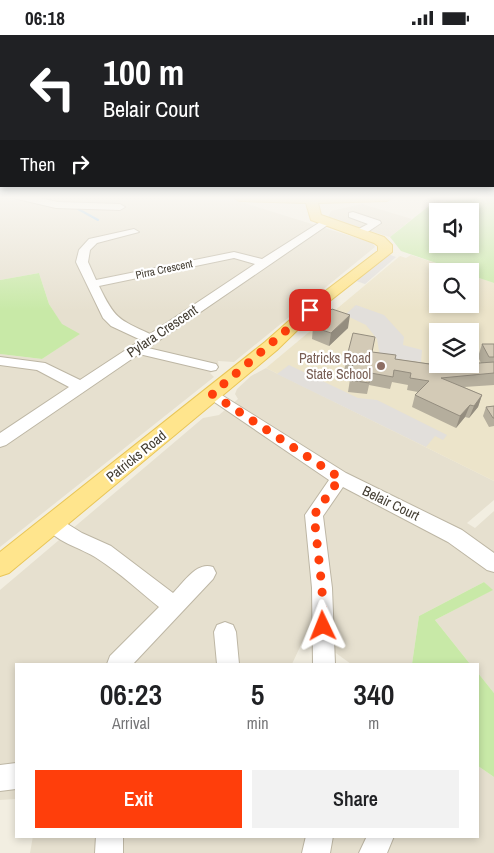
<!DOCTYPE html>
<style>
:root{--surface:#fff;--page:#f2f2f2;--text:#202124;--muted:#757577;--accent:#ff3e0b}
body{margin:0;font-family:"Archivo Narrow",sans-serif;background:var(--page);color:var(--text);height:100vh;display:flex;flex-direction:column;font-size:19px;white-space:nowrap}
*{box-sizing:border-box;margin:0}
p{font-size:16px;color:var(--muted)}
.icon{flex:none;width:28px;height:28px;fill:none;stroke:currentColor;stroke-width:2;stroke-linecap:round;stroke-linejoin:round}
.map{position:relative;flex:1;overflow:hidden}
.details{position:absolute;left:15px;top:628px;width:464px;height:175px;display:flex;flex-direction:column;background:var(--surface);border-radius:0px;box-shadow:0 2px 8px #0003}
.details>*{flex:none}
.banner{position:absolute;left:0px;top:0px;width:495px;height:152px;box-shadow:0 2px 8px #0003;background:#202124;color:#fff;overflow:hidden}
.tools{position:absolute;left:429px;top:168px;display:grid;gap:10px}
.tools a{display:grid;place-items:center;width:50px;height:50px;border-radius:0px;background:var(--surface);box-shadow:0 2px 8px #0003;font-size:25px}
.pin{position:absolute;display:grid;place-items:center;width:42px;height:42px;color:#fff;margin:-21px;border-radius:10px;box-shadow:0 2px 8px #0006}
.me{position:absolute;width:55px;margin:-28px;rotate:358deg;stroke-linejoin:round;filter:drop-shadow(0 0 4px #0008)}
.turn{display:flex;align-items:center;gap:18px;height:105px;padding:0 20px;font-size:22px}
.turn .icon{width:65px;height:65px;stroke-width:2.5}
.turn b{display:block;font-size:35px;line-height:42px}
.then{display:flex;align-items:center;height:48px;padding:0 20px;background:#0003;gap:10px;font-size:19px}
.eta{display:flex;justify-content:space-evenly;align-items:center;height:85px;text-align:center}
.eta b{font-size:30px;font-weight:600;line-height:35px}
.cta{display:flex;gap:10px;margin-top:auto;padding:10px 20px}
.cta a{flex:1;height:58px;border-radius:0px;background:var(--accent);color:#fff;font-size:20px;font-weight:600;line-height:58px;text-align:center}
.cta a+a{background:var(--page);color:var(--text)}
.status{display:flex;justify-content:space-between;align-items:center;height:35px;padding:0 25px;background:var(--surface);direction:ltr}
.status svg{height:14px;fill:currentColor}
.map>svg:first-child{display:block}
.residential{fill:#e6e0cf}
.education{fill:#ece4ca;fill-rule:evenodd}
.green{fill:#c8e9a7;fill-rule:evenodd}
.parking{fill:#e2dfdb}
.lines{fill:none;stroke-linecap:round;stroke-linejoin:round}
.stream{stroke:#99c9f3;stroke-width:2}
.minor-casing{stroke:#bdb6a4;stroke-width:2}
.major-casing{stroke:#e9c658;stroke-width:2}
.minor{fill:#fff;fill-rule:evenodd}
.major{fill:#ffe58d;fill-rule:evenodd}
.wall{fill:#b5ae9d}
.shaded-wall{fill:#948d7f}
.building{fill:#d3cab6;stroke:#948d7f}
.route{stroke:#ff3e0b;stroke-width:9;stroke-dasharray:0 16.2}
.education-dot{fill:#8d6e63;stroke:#fff;stroke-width:2}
.labels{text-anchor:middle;stroke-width:4.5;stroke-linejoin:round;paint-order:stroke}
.far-street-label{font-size:11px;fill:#433d32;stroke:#fff}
.street-label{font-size:14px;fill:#433d32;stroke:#fff}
.education-label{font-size:14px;fill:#785e54;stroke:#fff;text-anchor:end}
</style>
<div class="status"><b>06:18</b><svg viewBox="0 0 49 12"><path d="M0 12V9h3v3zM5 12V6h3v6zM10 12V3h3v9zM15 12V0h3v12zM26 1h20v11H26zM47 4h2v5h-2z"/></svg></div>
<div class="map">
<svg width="494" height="818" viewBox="0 0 494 818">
<rect width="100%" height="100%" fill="#f2eee1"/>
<path class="residential" d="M0,162h11l5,3 3,-3h106l113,4 135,42 2,4 -141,115 -16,-1 1,7 -9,5 4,4 -214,170v-193l42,5 37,-25 -17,-9 -13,-21 -10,-31 -39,7z
M362,169l50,15 -22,18 -62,-19 3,-7z
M266,333l228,113v19l-27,23 8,5 19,-17v182l-16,-20v-9h-8l-35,-44 57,-30 -8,-8 -65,34 -7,48h-61l-44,-32 -15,32h-276v135l-16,1v-210l203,-172 16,-3 19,-16 -3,-5 2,-5 14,-13z
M478,731l16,11v76h-464l3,-17h445z"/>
<path class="education" d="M411,220l49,16h-22v33h32v-29l24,8v198l-228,-113 134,-112 6,2zM438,296h32v33h-32z"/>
<path class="green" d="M466,162h28v86l-24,-8v-4h-10l-59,-20 -11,-14 39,-31zM438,176h32v33h-32z
M39,238l10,31 13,20 18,10 -38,25 -42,-5v-74z
M484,547l9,8 -58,30 35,44h-58l7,-48z
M478,638l16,20v84l-16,-11z"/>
<path class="parking" d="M388,219l8,3 -31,27 -9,-3z
M356,270l28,10 20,22 -1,8 19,5 -1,12 -41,-5 -3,-18 -11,-14 -21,-10z
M289,330l69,33 19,2 70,35 -4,5 -8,-4 -9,11 -149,-73z"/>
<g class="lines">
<path class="stream" d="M78,174l20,11"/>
<defs>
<path id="minor" d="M9,162h25l24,5 62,2 5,3 -5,3 -64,-2z
M353,177l27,9 1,2 -18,12h-8v-4l13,-7 -19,-7v-4z
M325,184l5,3 -1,2 -181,124 68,16 2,3 -2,3 -5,1 -72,-17 -133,91 -6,2v-14l69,-46 -32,-17 -37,-5v-8l45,6 35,17 61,-40 -30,-14 -8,-8 -27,-56 3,-12 10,-11 45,-10 5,3 -42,11 -7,7 -2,12 8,18 138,-28 28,7zM234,223l21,6 -105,70c-32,-15 -35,-15 -51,-48z
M212,354l134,84 116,57 32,23v19l-7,-2 -39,-28 -105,-55 -20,29 9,72 3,76h-22l-1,-76 -7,-73 24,-35 -122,-83 -2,-3 2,-3z
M53,480l29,18 29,13 62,47c11,-11 24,-32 40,-26l3,6 -3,6 -80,85h-26l3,-8 49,-49c-20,-16 -39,-34 -61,-48 -17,-12 -44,-16 -54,-36l2,-5z
M225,587l8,3 3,7 3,32h-22l-3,-32 3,-7z
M16,728v26l-16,2v-26z
M96,801h27v17h-28z
M306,801h27l-3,17h-28z
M367,801h27l-7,17h-28z"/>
<path id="major" d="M233,162h160l-6,4 -69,2 3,12 63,22 8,8v7l-75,59 -40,39 -268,223 -9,3v-24l265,-210 42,-37 71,-54v-5l-4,-3 -63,-23 -5,-17 -67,-2z"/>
</defs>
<use href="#minor" class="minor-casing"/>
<use href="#major" class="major-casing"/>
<use href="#minor" class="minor"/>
<use href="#major" class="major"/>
</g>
<path class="wall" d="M313,292l35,1 -19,18 -17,-7z
M482,309h12v41l-30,2 18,8 -4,12 -9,11 -4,-1 -9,11 -44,-21 3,-12 3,-3 -11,-2 1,-5 -16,-3 -2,7 -21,-4 -2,9 -19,-2 3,-19 -7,-1 2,-12 26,-8 23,7 45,6v-1h24l17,-1 -3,-6z
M494,371v20l-5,1 -6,-11 3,-9z"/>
<path class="shaded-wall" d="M350,280l-2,13 -19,18 2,-13z
M482,360l-4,12 -9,11 5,-12z
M470,370l-5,12 -9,11 4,-12z"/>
<path class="building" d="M332,274l18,6 -19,18 -18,-6z
M353,298l22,4 -3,15 24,3 -1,4 48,7v-2h21l30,-2v11l-53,5 41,17 -8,11 -4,-1 -10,11 -45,-21 14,-14 -19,-3 1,-5 -17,-3 -1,7 -22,-4 -2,10 -19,-3 3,-18 -7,-2z
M482,309h12v13h-5z
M494,371v12h-1l-7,-11z"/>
<linearGradient id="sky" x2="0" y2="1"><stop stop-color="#88bcec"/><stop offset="0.59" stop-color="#f9f7f2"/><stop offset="1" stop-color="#f9f7f2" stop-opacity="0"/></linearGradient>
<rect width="494" height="276" fill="url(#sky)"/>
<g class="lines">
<path class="route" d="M310,275l-98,84 128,84 -26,37 8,73 1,38"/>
</g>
<circle class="education-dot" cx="381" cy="331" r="5"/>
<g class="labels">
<g class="far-street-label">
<text transform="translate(164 234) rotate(-12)" y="4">Pirra Crescent</text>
</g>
<g class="street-label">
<text transform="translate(162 296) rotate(-34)" y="5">Pylara Crescent</text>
<text transform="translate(136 421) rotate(-39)" y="5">Patricks Road</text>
<text transform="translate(391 468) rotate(26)" y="5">Belair Court</text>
</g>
<g class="education-label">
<text x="371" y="328">Patricks Road<tspan x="371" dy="16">State School</tspan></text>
</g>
</g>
</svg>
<div class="tools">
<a><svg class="icon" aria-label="sound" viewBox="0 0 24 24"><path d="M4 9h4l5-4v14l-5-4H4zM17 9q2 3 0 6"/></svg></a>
<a><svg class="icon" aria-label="search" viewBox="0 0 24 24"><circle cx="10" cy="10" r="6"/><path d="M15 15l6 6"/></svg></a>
<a><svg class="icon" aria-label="layers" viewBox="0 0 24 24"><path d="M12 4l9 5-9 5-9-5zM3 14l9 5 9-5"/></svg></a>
</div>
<div class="pin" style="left:310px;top:275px;background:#d93025"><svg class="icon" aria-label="arrive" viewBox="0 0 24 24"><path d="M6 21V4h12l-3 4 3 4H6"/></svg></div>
<svg class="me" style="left:323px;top:591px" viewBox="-20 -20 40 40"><path d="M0-17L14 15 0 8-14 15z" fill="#ff3e0b" stroke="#fff" stroke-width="4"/></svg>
<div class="banner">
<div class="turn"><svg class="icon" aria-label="left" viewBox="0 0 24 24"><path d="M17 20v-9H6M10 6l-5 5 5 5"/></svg><div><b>100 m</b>Belair Court</div></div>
<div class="then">Then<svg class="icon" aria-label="right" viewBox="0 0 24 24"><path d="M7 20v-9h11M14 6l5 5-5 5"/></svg></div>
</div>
<section class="details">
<div class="eta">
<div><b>06:23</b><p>Arrival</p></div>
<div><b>5</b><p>min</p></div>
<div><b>340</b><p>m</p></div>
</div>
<div class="cta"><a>Exit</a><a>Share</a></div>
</section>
</div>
